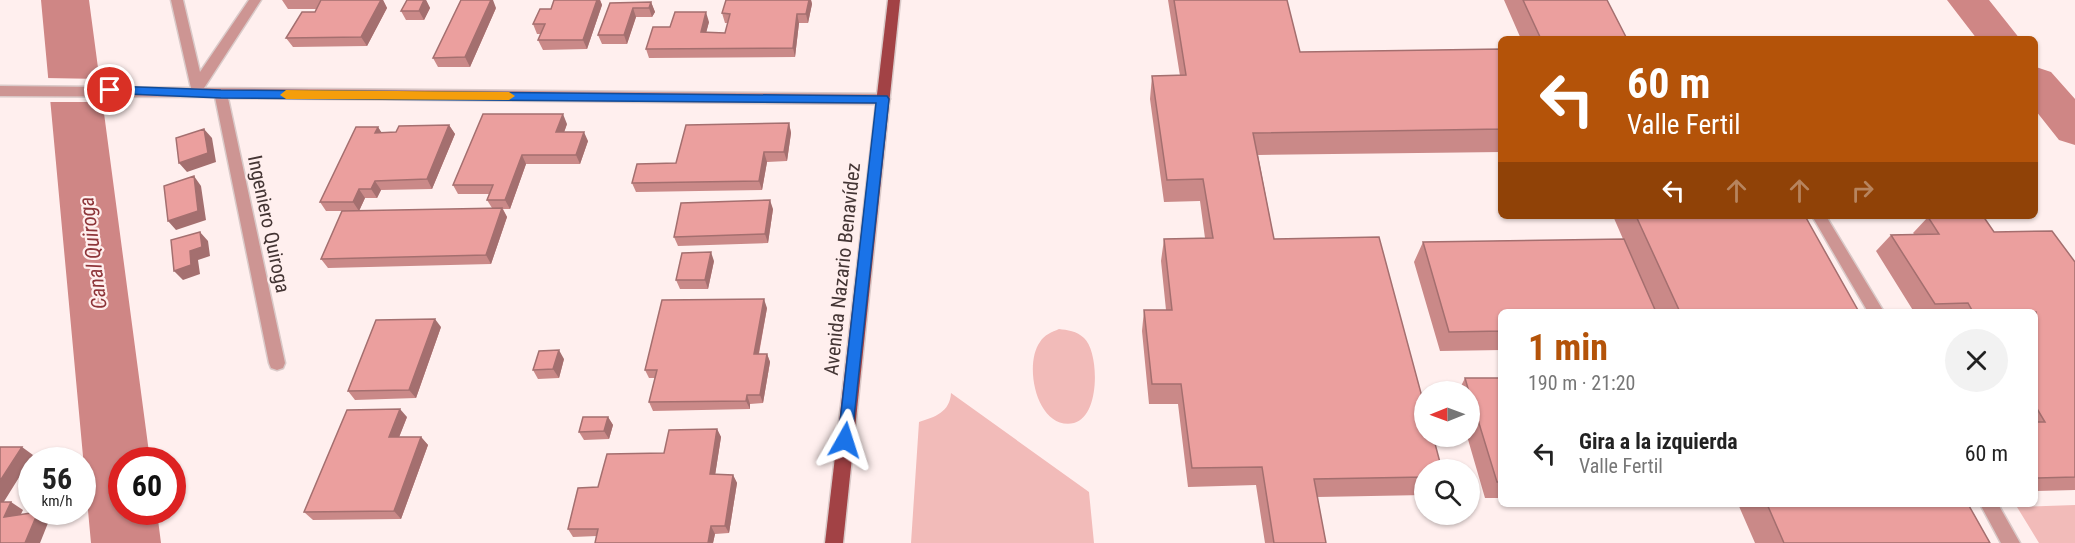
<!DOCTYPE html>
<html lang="es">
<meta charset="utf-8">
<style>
:root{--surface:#fff;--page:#f2f2f2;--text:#222;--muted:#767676;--accent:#b45309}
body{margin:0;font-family:"Roboto Condensed",sans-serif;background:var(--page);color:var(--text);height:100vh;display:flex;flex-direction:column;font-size:22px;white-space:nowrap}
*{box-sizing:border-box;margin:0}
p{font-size:20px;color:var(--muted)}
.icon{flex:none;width:33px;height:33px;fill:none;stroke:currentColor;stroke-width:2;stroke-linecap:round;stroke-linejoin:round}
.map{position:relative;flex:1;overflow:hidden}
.panel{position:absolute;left:1498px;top:309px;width:540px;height:198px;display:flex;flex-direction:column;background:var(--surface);border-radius:9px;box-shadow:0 2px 4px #0004}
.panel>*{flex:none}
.hud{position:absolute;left:1498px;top:36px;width:540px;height:183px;border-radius:9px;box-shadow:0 2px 4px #0004;background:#b45309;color:#fff;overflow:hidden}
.needle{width:39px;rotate:269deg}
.fabs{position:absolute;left:1414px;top:381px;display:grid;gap:12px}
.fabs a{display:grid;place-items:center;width:66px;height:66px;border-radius:50%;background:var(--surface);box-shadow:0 2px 4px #0004;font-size:30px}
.speed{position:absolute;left:18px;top:447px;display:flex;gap:12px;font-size:30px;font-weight:700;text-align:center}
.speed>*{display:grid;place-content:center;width:78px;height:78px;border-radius:50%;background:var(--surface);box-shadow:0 2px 4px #0004;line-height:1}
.speed small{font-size:15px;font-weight:400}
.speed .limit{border:9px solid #d22;background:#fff;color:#111}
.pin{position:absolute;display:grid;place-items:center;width:51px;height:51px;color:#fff;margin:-26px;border:3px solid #fff;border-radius:50%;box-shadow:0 2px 6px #0007}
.me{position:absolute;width:66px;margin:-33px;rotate:6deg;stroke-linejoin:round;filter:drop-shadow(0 0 4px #0008)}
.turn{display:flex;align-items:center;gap:21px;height:126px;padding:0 30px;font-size:27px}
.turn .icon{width:78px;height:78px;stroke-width:2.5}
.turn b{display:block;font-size:42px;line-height:51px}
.lanes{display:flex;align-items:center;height:57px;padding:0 30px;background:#0003;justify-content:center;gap:30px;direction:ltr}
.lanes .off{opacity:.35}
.round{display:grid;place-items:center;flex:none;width:63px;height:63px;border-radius:32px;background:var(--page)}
.headline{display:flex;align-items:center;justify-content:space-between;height:102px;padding:0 30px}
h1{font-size:36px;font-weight:700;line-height:45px;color:var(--accent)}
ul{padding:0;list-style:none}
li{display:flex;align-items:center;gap:18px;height:84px;padding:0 30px}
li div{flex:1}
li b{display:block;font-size:22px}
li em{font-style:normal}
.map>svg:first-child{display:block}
.green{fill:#f2bbb9}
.water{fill:#cf8685}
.pier{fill:#ffefee}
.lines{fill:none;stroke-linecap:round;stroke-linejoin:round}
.canal{fill:#cf8685;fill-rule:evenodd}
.street-casing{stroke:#dacac9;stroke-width:3}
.primary-casing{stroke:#dacac9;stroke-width:3}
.street{fill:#cd9593;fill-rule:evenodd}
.primary{fill:#a24245;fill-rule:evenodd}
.wall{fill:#ca8988}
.shaded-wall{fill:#a46f6f}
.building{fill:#eb9f9e;stroke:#a46f6f;stroke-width:1.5}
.route{fill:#1a73e8;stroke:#114b97;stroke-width:1.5}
.slow{fill:#f59e0b}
.labels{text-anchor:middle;stroke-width:4.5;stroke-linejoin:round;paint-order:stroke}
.street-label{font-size:20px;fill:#443534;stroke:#ffefee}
.water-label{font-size:21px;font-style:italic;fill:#8d3438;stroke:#ffefee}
</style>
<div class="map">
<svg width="2075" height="543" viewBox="0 0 2075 543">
<rect width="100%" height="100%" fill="#ffefee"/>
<path class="green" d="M1059,329c8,1 18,2 25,9 15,13 17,78 -10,85 -37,8 -51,-58 -34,-81 4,-7 12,-10 19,-13z
M951,393l138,99 5,51h-183l8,-121c16,-5 31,-10 32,-29z
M2075,505v38h-36l-22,-36z"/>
<path class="water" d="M41,0h48l61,460h-28v52h35l4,31h-70z"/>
<path class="pier" d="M45,78l57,1 3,23h-58z"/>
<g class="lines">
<path class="canal" d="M1947,0h42l31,39h-43z
M2036,67l15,5 24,27v46l-16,-5 -23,-29z"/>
<defs>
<path id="street" d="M171,0h12l17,72 49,-72h12l-57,88 679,6 7,5 -7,5 -655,-6 57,265 -2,5 -6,2 -6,-2 -2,-5 -54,-266 -215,-1v-10l191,2z
M1812,216h14l58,96h-16z
M1980,504h18l22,39h-19z"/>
<path id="primary" d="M888,0h12l-57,543h-18z"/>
</defs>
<use href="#street" class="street-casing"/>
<use href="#primary" class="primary-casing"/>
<use href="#street" class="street"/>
<use href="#primary" class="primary"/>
</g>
<path class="wall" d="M282,0h101l4,8 -20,38 -74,1 -7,-9 29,-26 1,-3h-28z
M407,0h19l4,8 -6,12h-18l-5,-9z
M554,0h46l2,5 -15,44 -44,1 -5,-10 3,-6h-4l-4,-10 18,-15z
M726,0h85l1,4 -4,19h-9l-4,34 -146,1 -3,-9 24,-22 39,-5 -3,10 19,1 3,-10h-3l-3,-10z
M1168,0h119l13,52 202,-3v103l-244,3 16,84 151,231v25l-108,2 9,46h-61l-9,-58 -68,2 -10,-83h-29l-7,-73 2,-21h22l-5,-49 3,-22 41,-1 -5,-37 -36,1 -14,-103 2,-23h28z
M1504,0h103l20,39h-106z
M651,2l4,10 -3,5h-16l-9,27h-25l-4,-9 12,-32z
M496,8l-26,59h-32l-5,-9z
M789,123l2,10 -4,28 -20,1 -5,28 -126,2 -4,-9 44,-20z
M567,124l-3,8 24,9 -8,23h-54l-16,45h-7l4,8 -16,47 -163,4 -7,-9 171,-51 -5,-8 2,-6h-31l-5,-9z
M449,125l6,9 -23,55 -51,1 -4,8h-12l-6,13h-33l-6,-9 58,-75 3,6 15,-1z
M773,209l-5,34 -90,3 -4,-9z
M1613,216h192l54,96h-357v38l-62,1 -26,-89 9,-20 200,-3z
M1928,217l66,15 81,30v228l-39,1v-179h-122l-38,-61 15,-16 23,-1 -1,-1z
M714,261l-6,28h-28l-4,-9z
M767,308l-8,46h8l3,8 -7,41 -13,1v5l-97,2 -4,-9 6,-24h-6l-4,-8z
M441,327l-25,71 -61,2 -7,-9z
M564,359l-5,19 -21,1 -5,-9z
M1465,378h37v120h-17l-18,-62h3v-44h-12z
M407,417l-8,20h22l7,8 -27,74 -88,1 -9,-8z
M608,417l5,8 -4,14 -25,1 -5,-8z
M717,429l4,8 -6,38h18l4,8 -8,50 -14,1 -2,9h-118l2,-7 -24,1 -5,-8 30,-42 66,-34z
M1738,504h230l22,39h-235z"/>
<path class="shaded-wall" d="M381,0h2l4,8 -20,38 -6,-9z
M424,0h2l4,8 -6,12 -5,-9z
M491,0h2l3,8 -26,59 -5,-10z
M597,0h3l2,5 -15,44 -4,-9z
M809,0h2l1,4 -4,19 -2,-9z
M651,2l4,10 -3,5 -3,-9z
M633,8l3,9 -9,27 -3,-9z
M706,12l3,10 -5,19 -3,-9z
M797,14l2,9 -4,34 -2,-9z
M563,114l4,10 -6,17 -5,-9z
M789,123l2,10 -4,28 -3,-9z
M449,125l6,9 -23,55 -5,-10z
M378,127l6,9 -9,-3z
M204,129l8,9 4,24 -29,10 -8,-9z
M584,132l4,9 -8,23 -4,-9z
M764,152l3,10 -5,28 -3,-9z
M522,155l4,9 -16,45 -5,-9z
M194,176l7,10 5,34 -30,10 -8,-9z
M375,181l6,9 -4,8 -6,-9z
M359,189l6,9 -6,13 -6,-9z
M770,200l3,9 -5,34 -3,-9z
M502,208l5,9 -16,47 -5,-9z
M200,232l8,9 2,15 -12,4 2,14 -17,6 -9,-9z
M711,252l3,9 -6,28 -3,-9z
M764,299l3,9 -10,54 -3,-8z
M435,319l6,8 -25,71 -7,-8z
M559,350l5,9 -5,19 -6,-9z
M767,354l3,8 -7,41 -3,-8z
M747,395l3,9v5l-4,-8z
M400,409l7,8 -11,28 -7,-8z
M608,417l5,8 -4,14 -5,-8z
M717,429l4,8 -7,45 -4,-8z
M421,437l7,8 -27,74 -7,-8z
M22,447l11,8 -33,53v-27z
M733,475l4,8 -8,50 -4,-7z
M11,502l12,8 -7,14 -12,-7z
M38,512l12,6 -10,25h-15z
M711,526l4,8 -2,9h-5z"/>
<path class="building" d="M321,0h60l-20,37 -75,1 16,-26h13z
M407,0h17l-5,11h-18z
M461,0h30l-26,57 -32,1z
M554,0h43l-14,40h-45l7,-16h-12l7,-15h11z
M726,0h83l-3,14h-9l-4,34 -147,1 7,-22h17l5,-15h31l-5,20 24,1 5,-19 -8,-1z
M1174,0h113l13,52 202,-3v80l-249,4 21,106 105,-2 46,171v28h8l9,34h-17v7l-111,2 12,64h-52l-12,-76 -70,1 -11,-84h-29l-8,-74h28l-8,-71 49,-1 -10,-59 -36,1 -15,-104 34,-1z
M1523,0h84l20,39h-86z
M651,2l-2,6h-16l-9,27h-26l12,-32z
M483,114h80l-7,18h28l-8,23h-54l-17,45h-18l6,-15h-40z
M789,123l-5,29h-20l-5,29 -127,2 5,-19 39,-1 10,-38z
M449,125l-22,54 -52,2 -4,8h-12l-6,13h-33l36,-75h22l-3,6 21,-1 3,-6z
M204,129l4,24 -29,10 -3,-25z
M194,176l4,35 -30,10 -4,-35z
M770,200l-5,34 -91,3 7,-34z
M502,208l-16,47 -165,4 21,-48z
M1636,216h169l54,96h-179z
M1983,216l11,16 58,-1 23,31v215l-38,1 -1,-2v-54h9l-9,-15v-95h-63l-5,-9 -33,1 -44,-69 48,-1 -11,-17z
M200,232l2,15 -12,4 1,14 -17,6 -3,-31z
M1624,239l32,73h-154v19l-53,1 -26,-90z
M711,252l-6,28h-29l6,-27z
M764,299l-10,55h13l-7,41h-13l-1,6 -97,1 8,-32h-12l17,-70z
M435,319l-26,71 -61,1 28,-71z
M559,350l-6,19 -20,1 6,-19z
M1465,378h37v104h-5l-27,-88v-2h-1z
M400,409l-11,28h32l-27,74 -90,1 43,-102z
M583,417h25l-4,14 -25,1z
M717,429l-7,45 23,1 -8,51h-14l-3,17h-113l3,-14h-30l10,-41 20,-1 9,-33 57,-1 5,-23z
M0,447h22l-22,34z
M0,502h11l-7,15 34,-5 -13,31h-25z
M1767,504h201l22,39h-206z"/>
<path class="route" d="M110,86l111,4 666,6 2,3 -38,346 -6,2 -5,-2 -2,-5 38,-337 -655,-5 -116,-5 -1,-3z"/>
<path class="slow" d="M286,90l223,2 6,4 -6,4 -223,-1 -6,-4z"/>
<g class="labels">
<g class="street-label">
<text transform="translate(269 224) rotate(78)" y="7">Ingeniero Quiroga</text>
<text transform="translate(842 269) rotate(-84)" y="7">Avenida Nazario Benavídez</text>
</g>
<g class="water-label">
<text transform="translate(93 253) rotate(-97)" y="7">Canal Quiroga</text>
</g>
</g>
</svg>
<div class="fabs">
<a><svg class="needle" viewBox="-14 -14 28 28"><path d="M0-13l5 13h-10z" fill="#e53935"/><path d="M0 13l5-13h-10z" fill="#767676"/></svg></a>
<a><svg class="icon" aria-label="search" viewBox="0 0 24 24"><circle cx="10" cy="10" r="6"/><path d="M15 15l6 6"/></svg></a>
</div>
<div class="speed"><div>56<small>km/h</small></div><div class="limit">60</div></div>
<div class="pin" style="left:110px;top:90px;background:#d93025"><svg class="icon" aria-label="arrive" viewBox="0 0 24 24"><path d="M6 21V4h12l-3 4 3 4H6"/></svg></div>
<svg class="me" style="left:845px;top:440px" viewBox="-20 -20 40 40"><path d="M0-17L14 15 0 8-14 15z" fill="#1a73e8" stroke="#fff" stroke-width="4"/></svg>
<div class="hud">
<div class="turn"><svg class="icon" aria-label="left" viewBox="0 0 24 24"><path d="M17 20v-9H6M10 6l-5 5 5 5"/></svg><div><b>60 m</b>Valle Fertil</div></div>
<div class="lanes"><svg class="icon" aria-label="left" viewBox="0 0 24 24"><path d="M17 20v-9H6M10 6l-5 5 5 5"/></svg><svg class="icon off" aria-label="ahead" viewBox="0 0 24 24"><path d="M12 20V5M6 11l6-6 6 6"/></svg><svg class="icon off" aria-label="ahead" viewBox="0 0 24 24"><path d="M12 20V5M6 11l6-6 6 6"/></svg><svg class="icon off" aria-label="right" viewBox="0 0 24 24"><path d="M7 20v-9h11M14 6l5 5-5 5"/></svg></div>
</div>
<section class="panel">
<div class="headline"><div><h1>1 min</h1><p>190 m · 21:20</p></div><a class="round"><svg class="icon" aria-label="close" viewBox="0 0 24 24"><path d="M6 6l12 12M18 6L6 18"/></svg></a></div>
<ul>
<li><svg class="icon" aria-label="left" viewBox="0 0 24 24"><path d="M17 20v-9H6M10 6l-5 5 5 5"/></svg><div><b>Gira a la izquierda</b><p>Valle Fertil</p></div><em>60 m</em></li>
</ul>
</section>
</div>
